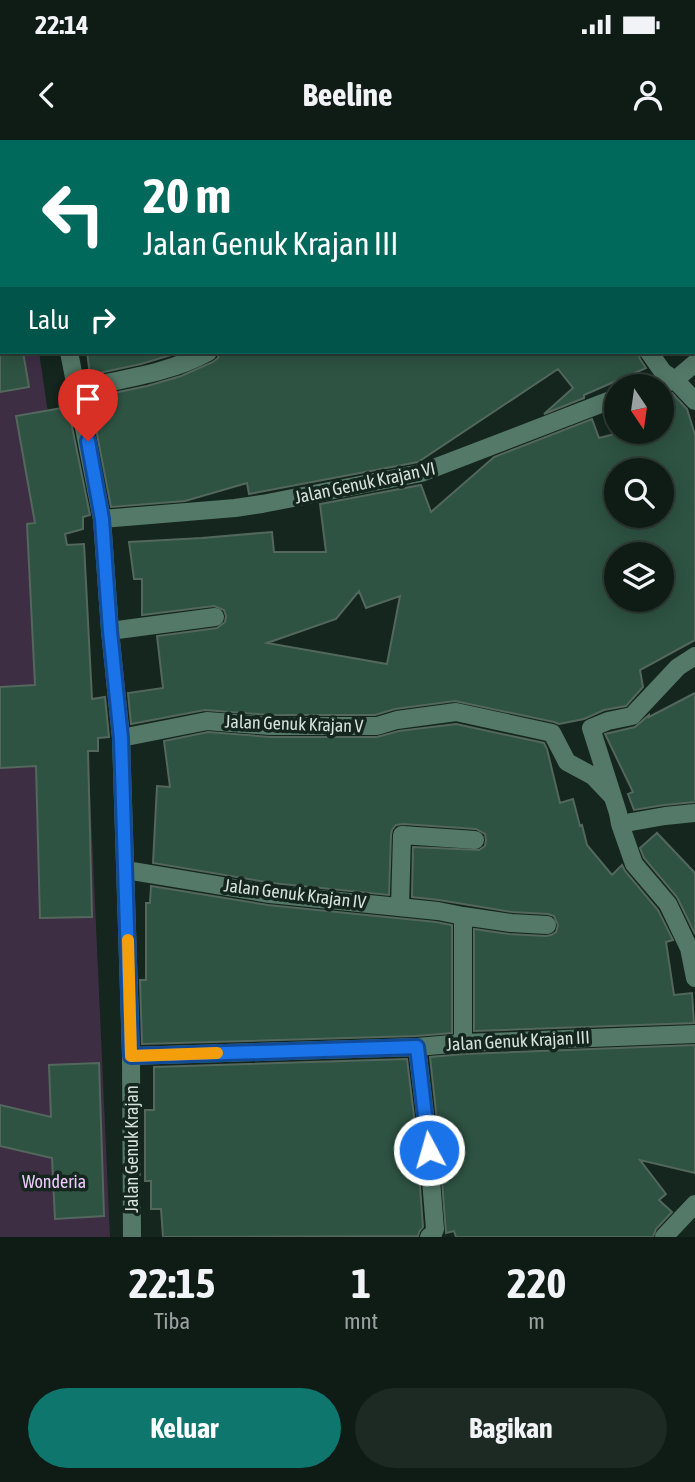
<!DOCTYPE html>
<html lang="id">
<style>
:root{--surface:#0f1c16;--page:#1d2923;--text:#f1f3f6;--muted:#9ba1a1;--line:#2f3a35;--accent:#0f766e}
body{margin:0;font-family:"Asap Condensed",sans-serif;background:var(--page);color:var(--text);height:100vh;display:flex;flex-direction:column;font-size:26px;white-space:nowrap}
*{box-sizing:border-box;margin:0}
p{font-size:23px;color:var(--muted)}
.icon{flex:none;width:38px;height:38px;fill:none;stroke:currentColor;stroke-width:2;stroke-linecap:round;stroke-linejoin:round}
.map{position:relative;height:1097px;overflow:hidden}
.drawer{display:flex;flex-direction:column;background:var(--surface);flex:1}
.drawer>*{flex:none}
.top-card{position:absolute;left:0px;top:0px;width:696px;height:214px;box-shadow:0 4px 18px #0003,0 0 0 2px var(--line);background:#00695c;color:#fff;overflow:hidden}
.needle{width:46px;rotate:167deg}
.fabs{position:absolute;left:604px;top:234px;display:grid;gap:14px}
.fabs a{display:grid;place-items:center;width:70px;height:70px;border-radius:50%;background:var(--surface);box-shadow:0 4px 18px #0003,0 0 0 2px var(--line);font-size:35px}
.pin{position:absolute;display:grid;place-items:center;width:60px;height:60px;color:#fff;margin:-72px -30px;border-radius:50% 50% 50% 0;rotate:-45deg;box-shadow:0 0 7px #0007}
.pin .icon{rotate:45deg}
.me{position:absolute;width:77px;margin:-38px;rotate:354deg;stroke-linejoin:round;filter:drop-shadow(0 0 5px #0008)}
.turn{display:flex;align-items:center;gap:24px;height:147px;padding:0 28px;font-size:32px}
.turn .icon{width:91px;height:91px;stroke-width:2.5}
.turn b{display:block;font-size:49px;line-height:60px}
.then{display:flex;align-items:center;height:66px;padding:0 28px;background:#0003;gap:14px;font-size:26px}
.eta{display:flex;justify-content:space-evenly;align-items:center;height:119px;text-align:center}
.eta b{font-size:42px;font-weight:700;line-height:49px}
.cta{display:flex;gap:14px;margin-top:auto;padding:14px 28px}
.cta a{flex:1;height:80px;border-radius:42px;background:var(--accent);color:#fff;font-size:28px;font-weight:700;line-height:80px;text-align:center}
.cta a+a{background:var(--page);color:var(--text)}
.status{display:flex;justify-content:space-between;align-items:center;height:49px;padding:0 35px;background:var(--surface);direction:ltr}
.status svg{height:19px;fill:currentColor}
header{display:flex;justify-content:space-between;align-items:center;height:91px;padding:0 28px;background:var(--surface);font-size:32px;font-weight:700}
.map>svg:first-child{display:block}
.green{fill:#3e2e44}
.building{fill:#2e5343;stroke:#53675d;stroke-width:2;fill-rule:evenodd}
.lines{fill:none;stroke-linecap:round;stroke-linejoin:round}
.minor{stroke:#547968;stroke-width:18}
.route-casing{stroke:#114b97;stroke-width:18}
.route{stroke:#1a73e8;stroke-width:12}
.slow{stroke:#f59e0b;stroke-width:12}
.labels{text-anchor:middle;stroke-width:7;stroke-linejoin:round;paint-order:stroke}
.street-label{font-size:18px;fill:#d6e1dc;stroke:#14261e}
.park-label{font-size:18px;fill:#efc9fe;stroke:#14261e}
</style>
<div class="status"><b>22:14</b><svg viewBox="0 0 49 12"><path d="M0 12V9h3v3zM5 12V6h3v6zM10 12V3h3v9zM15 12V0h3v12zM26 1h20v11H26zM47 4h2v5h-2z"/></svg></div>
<header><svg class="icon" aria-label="back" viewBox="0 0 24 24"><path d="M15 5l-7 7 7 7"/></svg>Beeline<svg class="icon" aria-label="person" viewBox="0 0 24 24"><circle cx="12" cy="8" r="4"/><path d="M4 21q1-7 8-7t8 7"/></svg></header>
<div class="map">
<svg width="695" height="1097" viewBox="0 0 695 1097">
<rect width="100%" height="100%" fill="#14261e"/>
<path class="green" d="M0,0h3l1,2h-2v210h37l45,306 26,579h-110z"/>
<path class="building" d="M0,212h23l6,35 -29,5z
M87,212h94l-40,12 -51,11z
M219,212h419l2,7 6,9 -62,27v3l-40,16 29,-26 -15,-19 -140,93 -169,32 -2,-11 -62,18 -74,6 -20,-104 2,-1 -1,-3 2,-2 53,-11 34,-10 32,-14 5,-4z
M672,253l15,16 8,26v205l-55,30 3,17 -17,19 -22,4 -20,9 -25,5 -5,-2 -99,-21 -60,8 -20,6h-105l-65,-5 -74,14 -3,-31 35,-5 -6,-52 60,-8 8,-6 1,-6 -2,-6 -10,-4 -72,9v-36h-8l-5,-37 73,-4 70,-6 2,20h52l-6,-48 101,-19 10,27 63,-55 98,-38 7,19 23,-6h40v-36zM610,331h52v45h-46v-16zM616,415h46v45h-46zM359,451l7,17 34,-12 -13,68 -120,-21 69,-24z
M68,267l22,108 -7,2v12l-18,5 2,11 17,-1 8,155 13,-2 4,40 -11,1v13h-10l4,166 -52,1 -4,-152 -36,2v-81l35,-2 -8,-161 8,-1 -19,-107z
M695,553v109l-31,3 -30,5 -6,-16 5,-2 -28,-58 30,-7 14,-12v2z
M456,584l88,19 3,6 13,54 13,-4 7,27 2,-1 5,20 25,30 10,-10 3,6 33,39 15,30 -7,2 8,53 18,-2 2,30 -220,8v-102l35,5 37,2 5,-1 5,-3 2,-7 -4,-9 -6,-2 -36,-2 -73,-12 -27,-3 1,-50 66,3 6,-4 1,-6 -1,-6 -9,-5 -73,-5 -7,1 -4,5 -1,5 -2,60 -117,-12 -119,-20 4,-77 13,1 -6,-46 44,-9 62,5h107l22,-6z
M657,693l38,40v61l-18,-37 -33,-39 -4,-10z
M151,746l117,19 168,17 16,3v108l-36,3 -274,8 -2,-64h6v-77h4z
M695,905v128l-55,-13 26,34 -7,6 13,12 -16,17 -3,8h-197l-2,-6 -8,2 -8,-103 -8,-73 34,-3z
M407,919l9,73 7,95 -4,5 -1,4 -255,1 -2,-28h-10v-28h-6v-71h9v-43z
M99,923l5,153 -49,3 -3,-61 -52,-12v-41l51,12 -2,-52z"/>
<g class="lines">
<path class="minor" d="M511,0l1,2
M413,2l3,-2
M69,212l33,167 8,112 11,107 10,318 1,181
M649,212l14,20 12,8 20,21
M651,247l24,-7 20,-17
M78,249c43,-10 90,-15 130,-37
M102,379l133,-11 27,-4 159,-31 195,-75
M110,491l105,-14
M695,516l-17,11 -46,49 -24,5 -17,7 27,85 2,11 14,40 34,40 21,44 6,30
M121,598l86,-17 63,5h107l20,-6 59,-8 96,21 15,29 26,14 19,20
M620,684l45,-8 30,-3
M126,730l144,24 168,17 25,5 48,7 36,2
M400,767l2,-72 73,5
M463,903v-127
M417,907l10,84 8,98 -2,5 -4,3
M131,916l286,-9 46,-4 232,-9
M664,1097l31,-33"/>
</g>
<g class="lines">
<defs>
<path id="route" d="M88,301l14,78 8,112 11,107 10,318 286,-9 12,103"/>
</defs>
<use href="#route" class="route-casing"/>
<use href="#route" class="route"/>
<path class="slow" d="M128,800l3,116 86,-3"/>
</g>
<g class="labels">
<g class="street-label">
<text transform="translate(365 343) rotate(-12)" y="6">Jalan Genuk Krajan VI</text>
<text transform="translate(294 584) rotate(2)" y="6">Jalan Genuk Krajan V</text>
<text transform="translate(295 754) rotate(7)" y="6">Jalan Genuk Krajan IV</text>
<text transform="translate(518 901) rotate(-3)" y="6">Jalan Genuk Krajan III</text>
<text transform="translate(132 1009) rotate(-90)" y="6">Jalan Genuk Krajan</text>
</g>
<g class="park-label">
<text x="54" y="1048">Wonderia</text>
</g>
</g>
</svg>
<div class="fabs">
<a><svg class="needle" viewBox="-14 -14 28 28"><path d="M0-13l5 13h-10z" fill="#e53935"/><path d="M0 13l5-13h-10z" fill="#9ba1a1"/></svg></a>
<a><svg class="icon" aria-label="search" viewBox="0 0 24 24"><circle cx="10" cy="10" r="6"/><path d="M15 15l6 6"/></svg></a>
<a><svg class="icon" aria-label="layers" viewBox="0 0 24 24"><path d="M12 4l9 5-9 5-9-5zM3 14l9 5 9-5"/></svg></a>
</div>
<div class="pin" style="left:88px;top:301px;background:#d93025"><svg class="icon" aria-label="arrive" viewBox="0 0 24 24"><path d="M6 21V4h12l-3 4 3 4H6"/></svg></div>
<svg class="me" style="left:429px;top:1010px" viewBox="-20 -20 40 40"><circle r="17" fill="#1a73e8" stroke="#fff" stroke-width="3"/><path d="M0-11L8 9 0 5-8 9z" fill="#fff"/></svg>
<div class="top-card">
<div class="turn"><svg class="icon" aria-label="left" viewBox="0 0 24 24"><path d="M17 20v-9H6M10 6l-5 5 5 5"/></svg><div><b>20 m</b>Jalan Genuk Krajan III</div></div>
<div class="then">Lalu<svg class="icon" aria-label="right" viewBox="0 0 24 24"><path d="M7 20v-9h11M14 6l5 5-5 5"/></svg></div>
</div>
</div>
<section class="drawer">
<div class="eta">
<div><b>22:15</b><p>Tiba</p></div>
<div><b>1</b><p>mnt</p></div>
<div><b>220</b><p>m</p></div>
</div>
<div class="cta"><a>Keluar</a><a>Bagikan</a></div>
</section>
